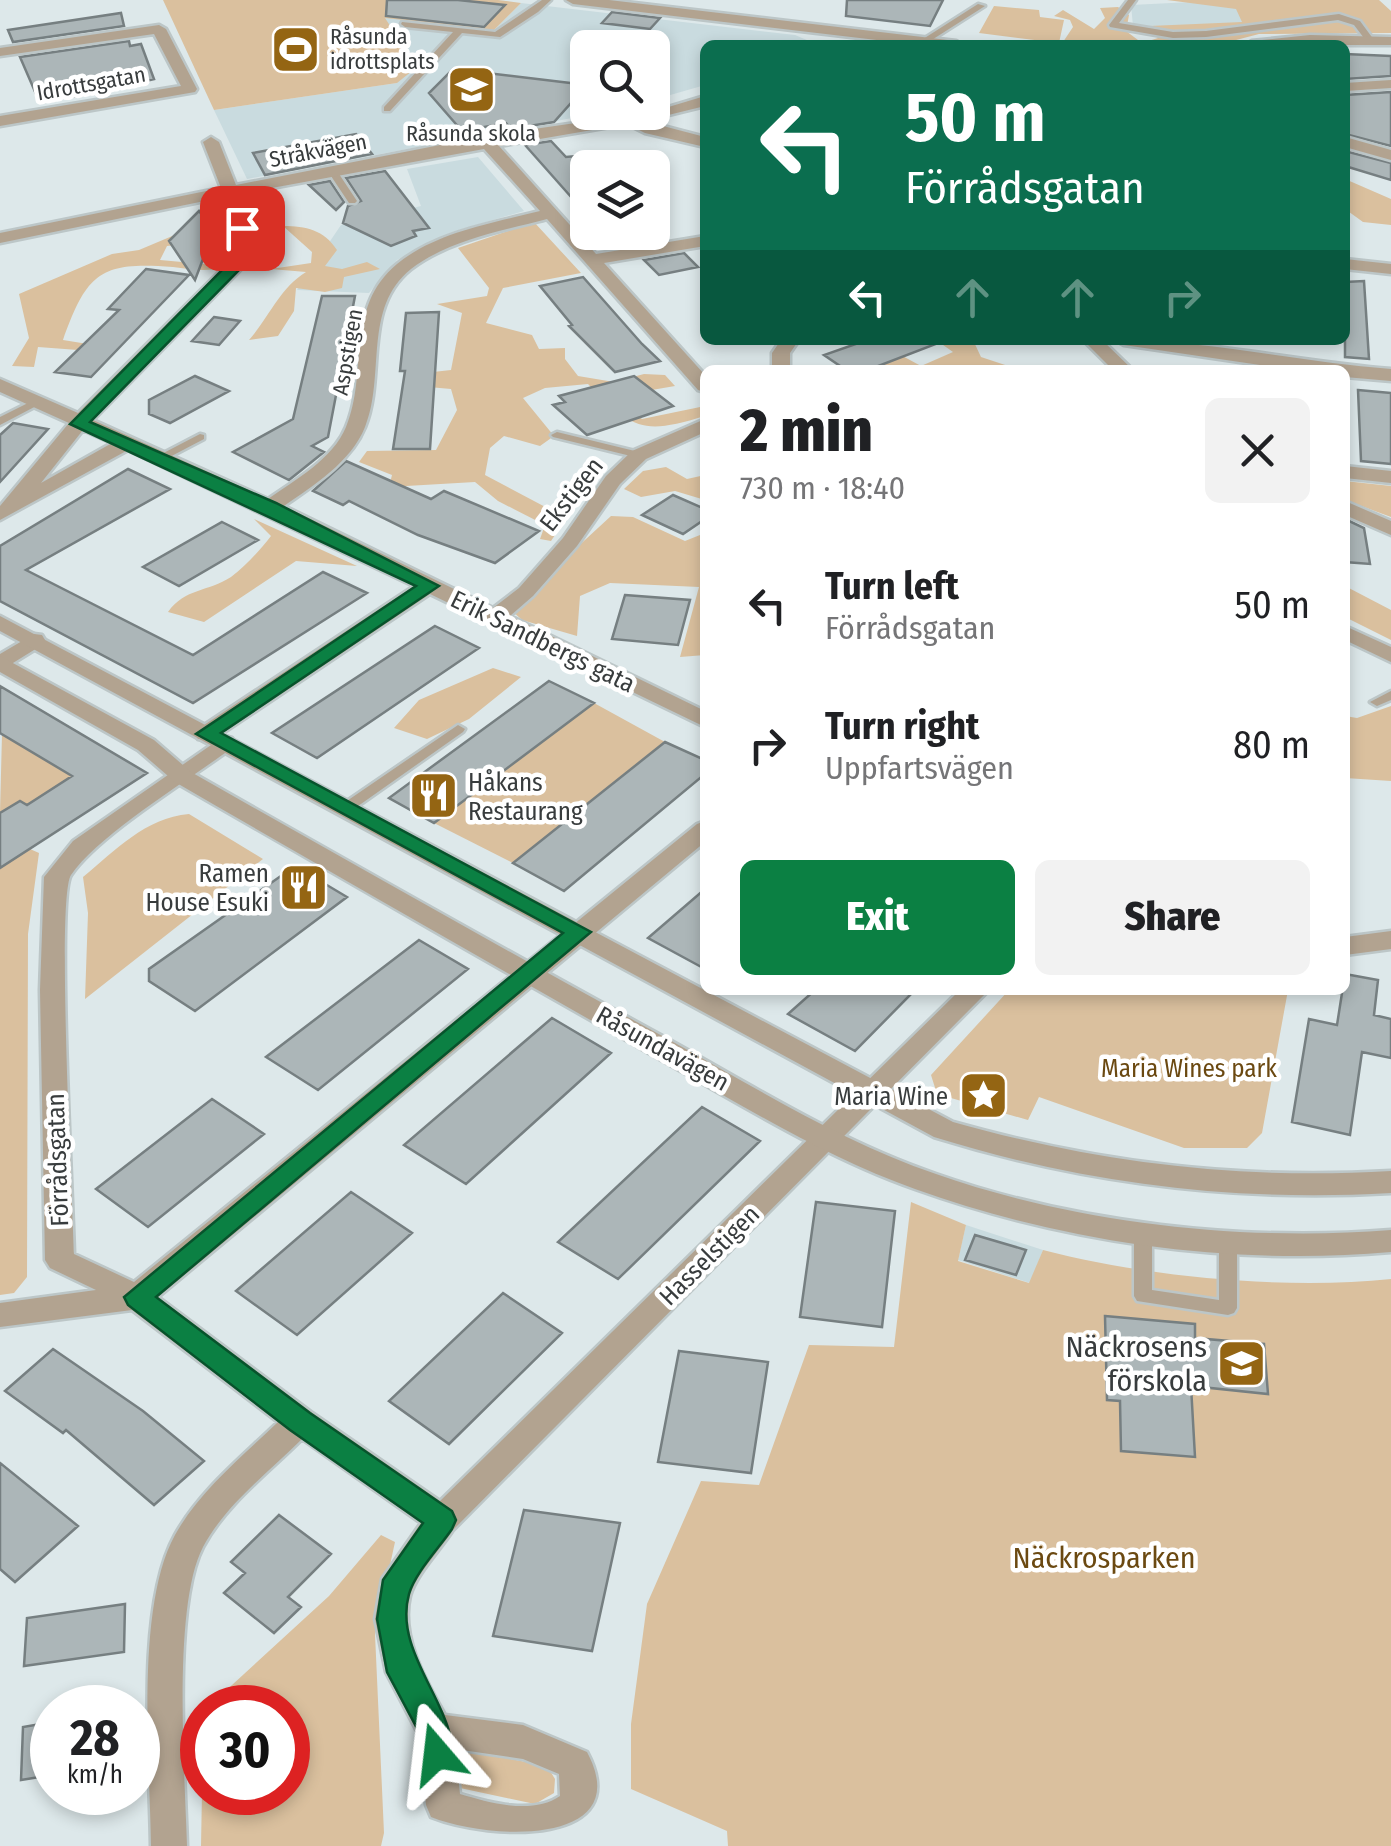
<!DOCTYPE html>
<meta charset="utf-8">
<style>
:root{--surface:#fff;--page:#f2f2f2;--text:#202124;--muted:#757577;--accent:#0b8043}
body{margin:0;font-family:"Fira Sans Condensed",sans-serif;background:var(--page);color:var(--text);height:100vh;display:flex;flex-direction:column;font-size:38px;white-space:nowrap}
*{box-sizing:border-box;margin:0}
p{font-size:32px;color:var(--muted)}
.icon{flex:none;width:55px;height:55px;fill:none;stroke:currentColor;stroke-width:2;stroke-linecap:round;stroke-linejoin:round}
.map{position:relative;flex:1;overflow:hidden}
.drawer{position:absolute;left:700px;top:365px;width:650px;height:630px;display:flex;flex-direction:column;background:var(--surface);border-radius:15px;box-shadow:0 5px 15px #0003}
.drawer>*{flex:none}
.banner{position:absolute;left:700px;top:40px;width:650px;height:305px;border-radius:15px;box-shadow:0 5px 15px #0003;background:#0b6e4f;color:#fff;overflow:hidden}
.fabs{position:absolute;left:570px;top:30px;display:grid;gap:20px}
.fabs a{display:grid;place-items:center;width:100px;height:100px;border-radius:15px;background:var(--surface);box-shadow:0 5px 15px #0003;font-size:50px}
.speed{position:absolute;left:30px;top:1685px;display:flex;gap:20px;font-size:50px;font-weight:700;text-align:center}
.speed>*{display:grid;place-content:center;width:130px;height:130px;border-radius:50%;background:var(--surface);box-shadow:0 5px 15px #0003;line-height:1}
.speed small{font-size:25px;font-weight:400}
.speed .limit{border:15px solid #d22;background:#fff;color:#111}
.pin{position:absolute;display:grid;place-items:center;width:85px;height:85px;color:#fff;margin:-42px;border-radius:20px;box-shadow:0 5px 15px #0006}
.me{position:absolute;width:110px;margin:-55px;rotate:343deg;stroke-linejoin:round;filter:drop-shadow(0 0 8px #0008)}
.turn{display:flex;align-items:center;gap:35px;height:210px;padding:0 40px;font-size:45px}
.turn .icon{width:130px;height:130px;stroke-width:2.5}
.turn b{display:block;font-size:70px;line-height:85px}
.lanes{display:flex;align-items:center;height:95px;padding:0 40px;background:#0003;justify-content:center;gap:50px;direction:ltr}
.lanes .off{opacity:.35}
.round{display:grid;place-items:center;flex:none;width:105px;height:105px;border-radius:15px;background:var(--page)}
.summary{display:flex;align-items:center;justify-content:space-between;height:170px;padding:0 40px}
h1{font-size:60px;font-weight:800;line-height:75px}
.action{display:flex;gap:20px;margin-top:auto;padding:20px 40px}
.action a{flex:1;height:115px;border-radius:15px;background:var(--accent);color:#fff;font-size:40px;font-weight:800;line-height:115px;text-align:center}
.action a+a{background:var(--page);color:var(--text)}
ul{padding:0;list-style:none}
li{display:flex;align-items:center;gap:30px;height:140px;padding:0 40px}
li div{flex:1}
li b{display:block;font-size:38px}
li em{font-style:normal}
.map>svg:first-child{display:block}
.built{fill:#c9dbdf}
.green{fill:#dac09e}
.building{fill:#acb6b8;stroke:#767f81;stroke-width:2.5}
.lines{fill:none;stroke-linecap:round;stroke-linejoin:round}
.service-casing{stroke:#bcc6c7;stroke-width:5}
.minor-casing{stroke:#bcc6c7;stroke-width:5}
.tertiary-casing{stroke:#bcc6c7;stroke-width:5}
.service{fill:#b2a390;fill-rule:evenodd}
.minor{fill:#b2a390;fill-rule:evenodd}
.tertiary{fill:#b2a390;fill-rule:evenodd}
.route{fill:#0b8043;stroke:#07532c;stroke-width:2.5}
.labels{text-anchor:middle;stroke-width:9;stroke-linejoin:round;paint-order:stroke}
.far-poi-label{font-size:22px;fill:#383c3d;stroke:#fff;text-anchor:start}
.far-street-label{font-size:22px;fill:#383c3d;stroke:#fff}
.street-label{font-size:25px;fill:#383c3d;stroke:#fff}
.poi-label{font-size:25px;fill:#383c3d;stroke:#fff;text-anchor:end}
.park-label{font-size:25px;fill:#6b4911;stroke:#fff}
.near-poi-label{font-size:30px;fill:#383c3d;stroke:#fff;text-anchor:end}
.near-park-label{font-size:30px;fill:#6b4911;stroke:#fff}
</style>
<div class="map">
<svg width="1391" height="1846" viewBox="0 0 1391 1846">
<rect width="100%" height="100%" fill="#dde8ea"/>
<path class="built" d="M1232,0l89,15 -151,17 -37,-6 -2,-21z
M521,3l274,32 19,8 -109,2v40l-52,15 -1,-52h-64v64l11,1 -352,66 -33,-69 183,-27 -13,-66 110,13z
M478,157l46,54 -72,21 -55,28 -28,33 -72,-3 44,-65 80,-19 -14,-37z
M966,1225l77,25 -13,33 -72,-23z"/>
<path class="green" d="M163,0h335l23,3 -27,27 -109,-12 32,49 -20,16 -183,27z
M1167,0h212l12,11v22l-132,1 -42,11h-156l12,-18 -3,-7 -16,-4 9,-6 31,19 11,-11 -5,-10 18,-1 11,8 -3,16 16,12 16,-5 -9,-12 93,-4 -6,-13z
M994,6l45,4 1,7 24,3 -5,23 -80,-10z
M1345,179l46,20v26l-28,-3 -18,-13z
M534,222l47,51 -78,15 -17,35 46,12 7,14 26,-1v11l13,17 36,6 30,-8 21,1 10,11 -35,6 -19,10 21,17 63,-13v10c-62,19 -72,14 -117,-32l-43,4 -22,10 31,38 -14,10 -36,-10 -14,12 -5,27 66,35 10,16 -10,15 -11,-2 5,-14 -47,-24 -23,-19 -86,5 3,-12 -33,-13 8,-11 69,-1 21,-40 -6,-21 -45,-4v-10l45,-5 11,-57 -25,-9 50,-8 2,-8 -31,-40z
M283,226c23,0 41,4 54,24l-12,16 17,3 25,-7 13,7 -36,8 -2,11 -17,4 -29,-4 -2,23 -16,25 -29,4c21,-24 30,-51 57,-68l-35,-3 40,-6 1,-11z
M225,230l1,16 -12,3 -8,-7 -39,4 -7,14 44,4 15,-9 2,13c-16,4 -32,1 -48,-1 -73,-6 -86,6 -110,73l31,5 -16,5 -40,-3 -4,20 -22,-1 17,-28 -10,-44 93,-40 27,-4 38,-16z
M852,340h21l48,26 32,-14 -17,-12h37l8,17 39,13h-133l-37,-26z
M666,467l21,12 18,-4v25l-30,-9 -34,6 -17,-8 19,-18z
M1345,481l46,5v31l-46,-17z
M611,516l22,1 52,24 20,-8v122l-25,2 19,-70 -89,-4 -30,13 -3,40 -55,-16 -12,-11z
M254,519l103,47 -61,-5 -92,61 -36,-10c17,-24 40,-20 63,-35 15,-11 29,-27 40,-41z
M1345,586l46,24v30l-46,-23z
M493,668l28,9 -52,42 -42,20 -33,-11 25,-28z
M594,703l71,39 -152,121 -79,-40z
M1391,706v75l-46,-3v-62l12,2z
M2,734l70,42 -45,29 -7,-4 -20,12z
M189,814l74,45 -178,140 3,-86 -5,-36c33,-27 62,-59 106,-63z
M30,849l9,4 -11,81 -1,343 -13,16 -14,2v-427z
M1009,990h279l-26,143 -15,15h-63l-145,-51 -11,23 -91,-26 -6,-19z
M911,1202l55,23 -8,36 71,22 14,-33c103,27 242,40 348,29v567h-663l-1,-15 -96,-42v-65l16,-120 54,-123 58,4 50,-140 85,2z
M381,1535l14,7 -20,92 9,199 -3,13h-180l1,-54h86v-84l-80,-1 121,-111z
M454,1748l93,18 8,13 -1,14 -19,11 -75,-16z"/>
<path class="building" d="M387,0h71l47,5 -21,22 -98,-11z
M847,0h96l-13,26 -84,-10z
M612,12l48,6 -10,11 -48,-6z
M121,13l3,13 -111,16 -5,-12z
M129,41l1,5 11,-2 13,35 -64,15 -51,7 -19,-44z
M1345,54l46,2v20l-46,3z
M453,69l134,16 -33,37 -43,7 -5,-6 -44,8 -33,-38z
M1391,92v54l-46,-12v-39z
M356,134l16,20 -107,21 -12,-22z
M551,141l15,16 22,-2v61l-63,-71z
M1345,151l46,12v17l-46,-14z
M385,171l44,57 -16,3 3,5 -25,10 -48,-23 5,-17 13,-5 -15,-23z
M330,181l14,21 -8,8 -27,-25z
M199,211l15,19 -19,50 -26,-39z
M684,253l14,14 -39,8 -15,-15z
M146,269l43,6 -98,102 -36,-5 64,-62 -11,-1z
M583,277l59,67 18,17 -45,11 -46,-46 3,-1 -32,-39z
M1364,281l5,78 -24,-2v-75z
M322,296h33l-27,141 -16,9 12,6 -35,28 -56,-28 60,-33z
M439,312l-9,137h-37l12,-78h-5l6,-58z
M214,317l26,4 -21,24 -27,-4z
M867,340h74v2l-73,28h-22l-22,-15z
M195,376l34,15 -59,32 -21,-9v-14z
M634,376l39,30 -86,29 -34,-30 12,-3 -6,-6z
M1358,390l33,3v71l-30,-3z
M13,423l35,6 -48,53v-47z
M346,461l85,38 13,-8 95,40 -44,32 -77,-28 -69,-34 -6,4 -30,-14z
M128,469l42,20 -144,81 167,85 130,-83 44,21 -174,110 -193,-102v-55z
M673,495l32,14v10l-22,15 -41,-19z
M1345,519l19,9 6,36 -25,-2z
M222,522l36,18 -79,46 -36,-19z
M625,595l65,5 -12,45 -66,-6z
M435,626l44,22 -162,110 -45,-25z
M549,681l45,22 -160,120 -45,-25z
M0,686l147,87 -147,95v-55l20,-12 7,4 45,-29 -72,-43z
M665,742l40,18v14l-141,117 -51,-28z
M295,866l52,31 -152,114 -46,-30v-12z
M705,889v80l-57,-31z
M419,940l49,29 -150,121 -52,-33z
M1345,974l33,6 -4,35 17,4v39l-29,-6 -12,83 -58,-13 17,-103 28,6z
M815,990h100l-60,61 -67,-37z
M552,1018l59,35 -145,131 -62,-39z
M212,1099l52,35 -116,93 -52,-38z
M702,1107l58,34 -142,138 -60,-37z
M351,1192l61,41 -115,102 -61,-44z
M816,1202l79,9 -13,116 -82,-10z
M975,1235l51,15 -10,25 -51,-15z
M503,1293l59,40 -113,111 -60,-43z
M1105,1316l90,8v14l69,6 4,50 -77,-8 4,71 -74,-6 -1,-50 -13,-1z
M53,1349l90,62 61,50 -50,44 -88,-75 -3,3 -58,-42z
M679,1351l89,11 -17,111 -93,-11z
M0,1463l78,63 -63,56 -15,-13z
M524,1510l96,13 -28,128 -99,-15z
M279,1515l52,39 -43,43 13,10 -27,26 -50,-40 21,-20 -14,-11z
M125,1604l-1,48 -100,14 3,-48z
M52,1722v53l-31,5 2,-53z"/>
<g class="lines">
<defs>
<path id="service" d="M542,0h9l-13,12 -38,25 -38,-4 -72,78h-6v-4l69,-75 -48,-5 -4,-3 1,-2 93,10z
M1128,0h8l-17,23 54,9 33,-1 133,-17 21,7 14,19 -7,2 -13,-17 -16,-5 -132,17 -33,1 -63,-11 -1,-2z
M978,4l7,2 -58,37 -7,-2z
M329,168h6l22,33 -2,2h-6l-22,-33z
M36,399l6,3 -2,2 -40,21v-8z
M557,432l86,21 2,2 -6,3 -86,-21 -2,-2z
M200,434l4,1v4l-42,22h-8l-2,-2z
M1391,691v9l-14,6 -7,-4z
M458,725l7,4 -2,3 -112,79h-10l-2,-3 2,-3z
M1143,1227l6,2 3,5v56l67,10v-57l3,-5 6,-2 6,2 3,5v65l-3,5 -6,2 -91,-14 -3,-5v-62l3,-5z"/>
<path id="minor" d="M566,0h43l347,41 7,4h-44l-346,-41z
M159,25l7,4 31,60 -2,3 -195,34v-10l181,-30 -27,-52 -154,22v-8z
M1310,35l81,2v8h-146l7,-4z
M1391,80v8l-46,3v-8z
M705,96v10l-61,15 61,16v10l-60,-14 -18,-9 -128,22 97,108 109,-18v10l-101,17 101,112v17l-7,-2 -151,-171c-45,12 -98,21 -136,50 -49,39 -25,107 -46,158 -14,35 -51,58 -81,79l209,102 26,-20 44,-50 43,-62 26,-25 73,-32v13l-59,27 -26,25 -43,62 -44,50 -23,20 195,95v16l-275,-133 -216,145h-16l-3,-5 3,-5 216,-143 -286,-136 -128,70v-14l69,-83 -69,-31v-13l78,34 153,-153 -7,-63 -224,46v-10l221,-45 -18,-46 8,-5 8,5 17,43 250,-49 166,-24zM484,149l56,62c-47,12 -104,21 -143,53 -53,44 -28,109 -51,163 -13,32 -51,53 -78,72l-175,-79 156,-159 -2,-33 -8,-34zM83,430l29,13 -71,40z
M1345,137l46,13v10l-46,-13z
M1345,259l46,5v10l-46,-5z
M781,340h18l-9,13v17h-18v-17z
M1083,340h19l31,30h-20z
M1115,340c93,0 185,22 276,29v12l-46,-4v-7h-51l-170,-25z
M1345,466l46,5v12l-46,-5z
M1345,501l46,20v14l-46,-20z
M1345,626l46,21v15l-46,-22z
M34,634l8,1 3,5 -3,5 -42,26v-17z
M224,736l8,2 3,5 -3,5c-42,31 -134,87 -161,127 -15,23 2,329 3,379l60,28 563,-458 8,-3v21l-547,455 153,115 129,89 520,-511h29l-536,540c-12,19 -37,44 -43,66 -10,41 16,85 35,119l78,10 64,27c50,94 -96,89 -156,65l-5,-12 -8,-72 -32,-61 -11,-53 7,-40 39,-56 -119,-84c-34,34 -76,65 -99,108 -31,59 -18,228 -16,299h-36c-1,-83 -16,-239 24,-311 25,-45 67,-78 103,-113l-146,-112 -132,17v-24l96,-13 -46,-22 -5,-8 -5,-270 4,-113 29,-36zM455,1749l68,10 36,15 1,22c-27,19 -70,7 -100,-2z
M1391,931v18l-46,6v-18z"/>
<path id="tertiary" d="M0,616l953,506c145,41 287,58 438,49v22c-157,9 -306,-9 -457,-56l-934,-506z
M0,656l154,84 37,32c158,90 316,179 475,266 87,48 175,104 270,136 139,49 308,68 455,56v22c-159,14 -325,-9 -476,-63 -94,-33 -181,-89 -268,-137 -158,-89 -315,-179 -472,-270l-37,-32 -138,-78z"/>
</defs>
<use href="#service" class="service-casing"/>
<use href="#minor" class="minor-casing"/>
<use href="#tertiary" class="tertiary-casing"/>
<use href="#service" class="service"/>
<use href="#minor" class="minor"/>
<use href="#tertiary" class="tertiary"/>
</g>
<path class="route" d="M236,224l13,4 -4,36 -155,158 186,81 163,83 -218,147 370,199 -435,365 154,116 142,98 4,9 -4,9c-13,19 -37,44 -43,65 -18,63 59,124 39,171l-11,4 -12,-4 -6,-33 -32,-60 -10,-53 6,-39 40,-57 -133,-93 -162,-125 -4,-8 439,-364 -367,-199 220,-148 -346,-162 162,-164z"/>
<defs>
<symbol id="stadium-square" viewBox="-11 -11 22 22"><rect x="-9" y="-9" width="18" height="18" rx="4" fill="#946513" stroke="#fff"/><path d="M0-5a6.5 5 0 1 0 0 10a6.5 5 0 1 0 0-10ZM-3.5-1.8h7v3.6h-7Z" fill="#fff"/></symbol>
<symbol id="school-square" viewBox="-11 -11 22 22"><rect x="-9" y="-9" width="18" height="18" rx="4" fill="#946513" stroke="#fff"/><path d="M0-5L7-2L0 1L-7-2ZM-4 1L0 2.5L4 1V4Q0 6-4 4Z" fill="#fff"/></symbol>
<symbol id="restaurant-square" viewBox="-11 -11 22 22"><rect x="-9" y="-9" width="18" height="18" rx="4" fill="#946513" stroke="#fff"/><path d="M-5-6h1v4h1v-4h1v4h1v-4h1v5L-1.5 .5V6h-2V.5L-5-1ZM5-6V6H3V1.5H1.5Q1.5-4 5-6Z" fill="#fff"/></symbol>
<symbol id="sight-square" viewBox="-11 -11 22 22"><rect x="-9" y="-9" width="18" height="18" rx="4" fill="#946513" stroke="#fff"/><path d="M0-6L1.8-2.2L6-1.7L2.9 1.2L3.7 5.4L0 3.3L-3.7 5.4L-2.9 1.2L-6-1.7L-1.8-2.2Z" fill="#fff"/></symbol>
</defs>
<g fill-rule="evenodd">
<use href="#stadium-square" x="268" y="22" width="55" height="55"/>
<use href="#school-square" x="444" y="62" width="55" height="55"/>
<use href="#restaurant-square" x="406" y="768" width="55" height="55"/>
<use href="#restaurant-square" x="276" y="860" width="55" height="55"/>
<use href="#sight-square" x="956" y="1068" width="55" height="55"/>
<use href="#school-square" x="1214" y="1336" width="55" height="55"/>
</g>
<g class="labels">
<g class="far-poi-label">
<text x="330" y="44">Råsunda<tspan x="330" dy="25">idrottsplats</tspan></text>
<text x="471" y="141" text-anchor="middle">Råsunda skola</text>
</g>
<g class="far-street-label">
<text transform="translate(91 83) rotate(-10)" y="8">Idrottsgatan</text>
<text transform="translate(318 150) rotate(-11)" y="8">Stråkvägen</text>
<text transform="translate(347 352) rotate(-80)" y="8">Aspstigen</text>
</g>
<g class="street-label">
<text transform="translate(571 494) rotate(-52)" y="9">Ekstigen</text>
<text transform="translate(543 641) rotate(26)" y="9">Erik Sandbergs gata</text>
<text transform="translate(663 1048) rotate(29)" y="9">Råsundavägen</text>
<text transform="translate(57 1160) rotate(-92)" y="9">Förrådsgatan</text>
<text transform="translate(709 1255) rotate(-45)" y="9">Hasselstigen</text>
</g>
<g class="poi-label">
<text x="468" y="791" text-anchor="start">Håkans<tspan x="468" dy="29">Restaurang</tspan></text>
<text x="269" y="882">Ramen<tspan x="269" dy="29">House Esuki</tspan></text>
<text x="948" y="1105">Maria Wine</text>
</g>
<g class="park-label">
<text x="1189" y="1077">Maria Wines park</text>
</g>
<g class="near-poi-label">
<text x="1207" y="1357">Näckrosens<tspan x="1207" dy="34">förskola</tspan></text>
</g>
<g class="near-park-label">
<text x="1104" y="1568">Näckrosparken</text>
</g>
</g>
</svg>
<div class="fabs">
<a><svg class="icon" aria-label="search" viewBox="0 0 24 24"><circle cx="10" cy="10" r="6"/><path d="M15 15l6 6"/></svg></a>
<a><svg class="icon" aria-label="layers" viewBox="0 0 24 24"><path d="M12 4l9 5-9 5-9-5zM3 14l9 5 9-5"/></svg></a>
</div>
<div class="speed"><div>28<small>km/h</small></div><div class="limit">30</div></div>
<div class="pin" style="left:242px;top:228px;background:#d93025"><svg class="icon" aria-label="arrive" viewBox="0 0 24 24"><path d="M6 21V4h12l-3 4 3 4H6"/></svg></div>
<svg class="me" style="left:437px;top:1754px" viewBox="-20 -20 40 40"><path d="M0-17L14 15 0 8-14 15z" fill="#0b8043" stroke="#fff" stroke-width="4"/></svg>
<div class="banner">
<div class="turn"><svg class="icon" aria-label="left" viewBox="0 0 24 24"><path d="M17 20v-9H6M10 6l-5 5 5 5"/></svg><div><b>50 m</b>Förrådsgatan</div></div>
<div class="lanes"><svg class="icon" aria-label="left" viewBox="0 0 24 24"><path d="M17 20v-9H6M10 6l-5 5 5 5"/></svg><svg class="icon off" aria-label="ahead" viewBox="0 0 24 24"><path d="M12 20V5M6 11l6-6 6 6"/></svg><svg class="icon off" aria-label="ahead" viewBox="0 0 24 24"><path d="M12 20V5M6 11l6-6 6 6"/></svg><svg class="icon off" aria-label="right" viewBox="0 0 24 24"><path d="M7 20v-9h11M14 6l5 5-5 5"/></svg></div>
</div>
<section class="drawer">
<div class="summary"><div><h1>2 min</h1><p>730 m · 18:40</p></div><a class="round"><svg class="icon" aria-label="close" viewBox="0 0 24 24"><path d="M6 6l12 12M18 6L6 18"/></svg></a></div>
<ul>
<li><svg class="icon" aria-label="left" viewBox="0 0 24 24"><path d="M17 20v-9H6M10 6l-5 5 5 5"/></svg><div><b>Turn left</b><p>Förrådsgatan</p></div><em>50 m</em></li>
<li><svg class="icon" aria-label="right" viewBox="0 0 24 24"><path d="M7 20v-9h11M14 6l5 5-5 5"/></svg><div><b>Turn right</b><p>Uppfartsvägen</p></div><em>80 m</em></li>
</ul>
<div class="action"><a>Exit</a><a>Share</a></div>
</section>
</div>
